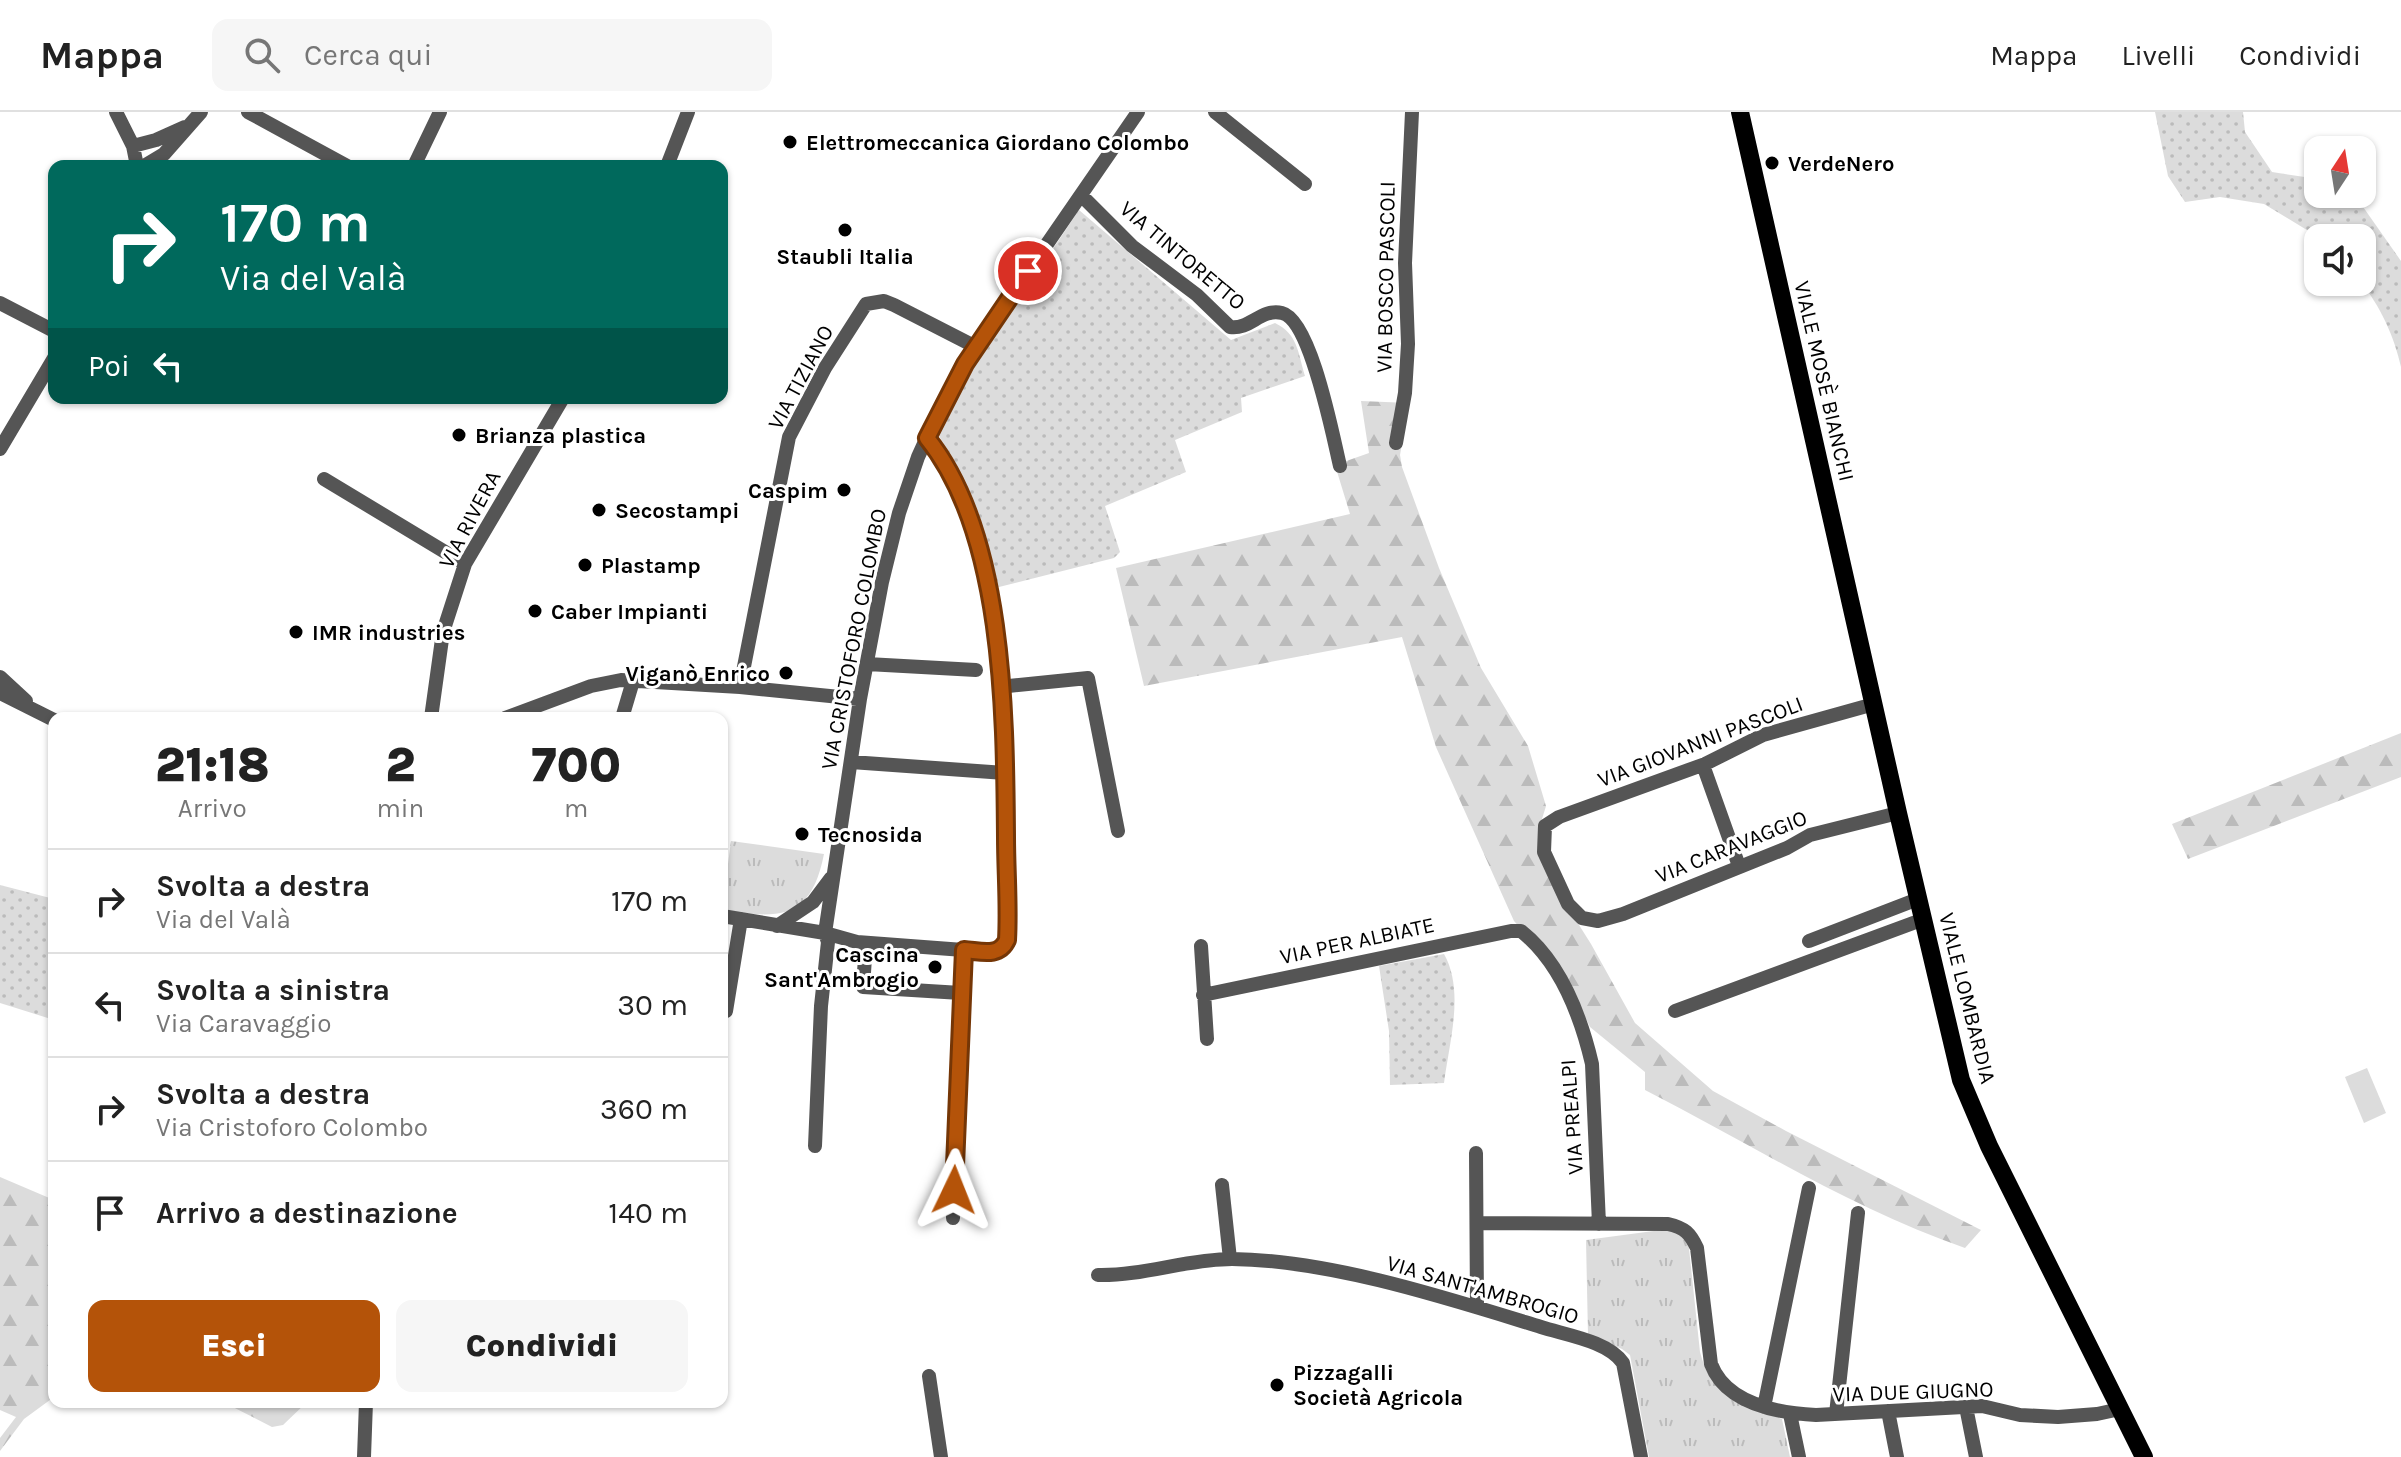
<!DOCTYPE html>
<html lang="it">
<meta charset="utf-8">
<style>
:root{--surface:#fff;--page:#f6f6f6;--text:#222;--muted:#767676;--line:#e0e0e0;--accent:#b45309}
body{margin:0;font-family:Karla,sans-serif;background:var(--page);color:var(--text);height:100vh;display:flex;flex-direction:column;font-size:30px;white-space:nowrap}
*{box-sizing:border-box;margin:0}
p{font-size:26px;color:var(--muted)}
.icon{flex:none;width:44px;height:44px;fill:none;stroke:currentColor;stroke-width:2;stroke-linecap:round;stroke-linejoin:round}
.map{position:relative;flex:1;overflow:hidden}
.panel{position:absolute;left:48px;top:600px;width:680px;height:696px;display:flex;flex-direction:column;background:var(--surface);border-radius:16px;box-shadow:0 2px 6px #0004}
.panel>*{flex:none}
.guide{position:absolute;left:48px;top:48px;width:680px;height:244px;border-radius:16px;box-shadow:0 2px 6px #0004;background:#00695c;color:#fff;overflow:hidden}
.needle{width:52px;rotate:12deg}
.fabs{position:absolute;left:2304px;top:24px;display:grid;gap:16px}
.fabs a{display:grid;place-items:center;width:72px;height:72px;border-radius:16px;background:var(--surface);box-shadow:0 2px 6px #0004;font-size:40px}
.pin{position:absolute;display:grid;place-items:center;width:68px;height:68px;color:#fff;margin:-34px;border:4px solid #fff;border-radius:50%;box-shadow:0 2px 8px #0007}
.me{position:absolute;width:88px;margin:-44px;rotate:2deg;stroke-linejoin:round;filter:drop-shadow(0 0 6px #0008)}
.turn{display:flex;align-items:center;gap:28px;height:168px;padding:0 40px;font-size:36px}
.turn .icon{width:104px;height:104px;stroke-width:2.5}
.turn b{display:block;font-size:56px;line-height:68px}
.then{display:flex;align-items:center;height:76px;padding:0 40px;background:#0003;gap:16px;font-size:30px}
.eta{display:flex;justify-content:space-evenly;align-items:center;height:136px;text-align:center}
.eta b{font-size:48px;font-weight:800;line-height:56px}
.primary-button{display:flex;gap:16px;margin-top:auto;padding:16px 40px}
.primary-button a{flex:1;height:92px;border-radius:16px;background:var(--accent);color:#fff;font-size:32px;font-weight:800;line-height:92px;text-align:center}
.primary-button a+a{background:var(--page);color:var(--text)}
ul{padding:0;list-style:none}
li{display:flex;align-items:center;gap:24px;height:104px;padding:0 40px;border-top:2px solid var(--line)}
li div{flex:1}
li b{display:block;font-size:30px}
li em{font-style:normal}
header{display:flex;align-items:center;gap:48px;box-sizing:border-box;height:112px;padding:0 40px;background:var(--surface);border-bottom:2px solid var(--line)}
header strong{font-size:38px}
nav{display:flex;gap:44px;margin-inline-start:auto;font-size:28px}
.search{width:560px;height:72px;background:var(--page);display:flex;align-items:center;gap:20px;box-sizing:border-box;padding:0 28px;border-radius:16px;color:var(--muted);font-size:30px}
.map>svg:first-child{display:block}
.grass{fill:url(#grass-dots)}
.forest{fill:url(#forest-firs)}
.park{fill:url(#park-tufts)}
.pitch{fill:#dcdcdc}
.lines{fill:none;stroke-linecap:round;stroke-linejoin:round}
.minor{stroke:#555;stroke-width:14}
.major{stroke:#000;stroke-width:18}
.route-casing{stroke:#753606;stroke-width:20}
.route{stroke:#b45309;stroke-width:14}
.poi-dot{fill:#000;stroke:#fff;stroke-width:3}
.labels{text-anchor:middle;stroke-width:6;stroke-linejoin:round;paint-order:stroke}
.poi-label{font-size:22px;font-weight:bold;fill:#000;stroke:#fff;text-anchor:start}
.street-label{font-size:22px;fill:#000;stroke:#fff}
</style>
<header>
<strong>Mappa</strong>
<div class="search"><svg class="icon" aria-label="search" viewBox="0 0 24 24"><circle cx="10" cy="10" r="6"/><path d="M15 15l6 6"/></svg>Cerca qui</div>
<nav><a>Mappa</a><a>Livelli</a><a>Condividi</a></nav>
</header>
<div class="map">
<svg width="2401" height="1345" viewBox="0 0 2401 1345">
<defs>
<pattern id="grass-dots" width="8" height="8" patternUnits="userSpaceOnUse" patternTransform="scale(2)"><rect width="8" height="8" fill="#dcdcdc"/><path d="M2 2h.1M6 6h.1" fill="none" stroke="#bbb" stroke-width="1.8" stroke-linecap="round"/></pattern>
<pattern id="forest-firs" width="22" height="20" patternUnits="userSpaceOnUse" patternTransform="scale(2)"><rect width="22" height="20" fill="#dcdcdc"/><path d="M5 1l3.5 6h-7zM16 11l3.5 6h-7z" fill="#bbb"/></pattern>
<pattern id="park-tufts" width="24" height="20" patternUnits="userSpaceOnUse" patternTransform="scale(2)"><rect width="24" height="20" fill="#dcdcdc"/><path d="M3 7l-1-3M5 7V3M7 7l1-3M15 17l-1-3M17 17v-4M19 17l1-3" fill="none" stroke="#bbb"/></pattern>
</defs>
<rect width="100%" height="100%" fill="#fff"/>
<path class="grass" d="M2155,0h88l2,20 27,40 46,7v15h36l47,67v106c-6,-28 -21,-63 -41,-85l2,-44h-42l-56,-34 -44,-7 -35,5 -17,-26z
M1079,98l152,130 44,-17c23,11 23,30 30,53l-64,22 1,14 -67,28 11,32 -81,34 15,46 -6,6 -119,30 -14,-58 -15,-45 -29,-53 8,-22z
M0,773l54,14v113l-3,7 -51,-16z
M1444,842c21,37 5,89 0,129l-54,2 -1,-54 -10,-65z"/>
<path class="forest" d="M1361,289l48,2 -9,52 2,12 37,101 42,100 47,78 18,60 -8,26 17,55 36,57 44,79 78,68 73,40 195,99 -16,18c-113,-39 -214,-104 -320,-158v-18l-55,-45 -23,-48 -53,-58 -78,-174 -34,-110 -258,49 -28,-118 234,-54 -15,-49 34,-12z
M2401,621v44l-213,82 -16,-35z
M0,1065l54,23v197l-30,22 -24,32v-13l16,-21 -16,-7z
M223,1290h84l-24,23 -11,2z"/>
<path class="park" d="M731,729l93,13c-13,66 -44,65 -102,56z
M1676,1116l12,11 12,113c11,45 42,51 82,67l8,38h-141l-19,-102 -8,-6 -34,-14 -2,-95z"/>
<path class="pitch" d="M2367,956l19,45 -22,10 -19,-46z"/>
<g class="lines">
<path class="minor" d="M116,0l17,34 4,20
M248,0l99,54
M1215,0l90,72
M133,34l23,-6 29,-13
M144,54l20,-12 37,-42
M414,54l26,-54
M667,54l21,-54
M1081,83l51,51 65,49 33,32c20,3 31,-19 52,-14 29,7 51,124 58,153
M0,191l54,28
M1396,331l9,-50 3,-49 -3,-81 7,-151
M0,337l54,-91
M324,367l141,85
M867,552l109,6
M0,565l26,24
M740,575l49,-250 36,-69 41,-64 18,-3 10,4 82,42
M999,575l89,-9 30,153
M0,581l54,27
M1874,592l-111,31 -58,29 -146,53 -14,9 -1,26 24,52 14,14 16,3 25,-7 164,-66 23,-13 88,-22
M431,606l12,-86 22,-68 98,-166
M505,606l86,-32 30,-6 119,7 120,12
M622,606l11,-37
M851,650l154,11
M1703,653l36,101
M722,804l103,17 32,9 133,10 11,-2 4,-6c7,-28 1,-74 1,-104 -1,-122 0,-302 -79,-402
M777,814l36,-24 18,-24
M825,821l35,-234 22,-117 17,-69 19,-56 25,-55 33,-55 162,-235
M1809,829l109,-42
M866,831l-3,44 98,6
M1201,834l6,93
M1203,883l308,-64h10c39,31 60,86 71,133l7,160
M726,899l15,-92
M1675,899l249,-92
M815,1034l6,-140 7,-64 -3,-9
M1476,1041l1,154
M1222,1073l8,74
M953,1106l11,-268
M1477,1111l191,1c17,4 22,9 29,24l14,116c15,40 67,49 105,51l166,-9 38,9 38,2 39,-3 23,-5
M1098,1163c45,1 89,-16 134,-16 98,1 215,39 309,68 25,8 67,14 82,36l18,94
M929,1264l12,81
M1764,1295l45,-219
M1966,1295l10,50
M1888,1299l9,46
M1790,1302l9,43
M1836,1302l22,-201
M364,1345l2,-55"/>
<path class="major" d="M1740,0l158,701 63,267 28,66 155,311"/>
</g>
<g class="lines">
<defs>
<path id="route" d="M954,1078l10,-240c16,1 35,8 43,-10 2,-34 -1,-69 -1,-103 -1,-120 -1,-302 -79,-399l38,-74 63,-93"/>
</defs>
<use href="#route" class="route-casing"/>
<use href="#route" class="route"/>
</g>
<g class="poi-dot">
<circle cx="790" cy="30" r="8"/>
<circle cx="1772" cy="51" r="8"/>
<circle cx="845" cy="118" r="8"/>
<circle cx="459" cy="323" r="8"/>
<circle cx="844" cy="378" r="8"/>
<circle cx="599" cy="398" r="8"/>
<circle cx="585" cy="453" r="8"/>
<circle cx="535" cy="499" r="8"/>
<circle cx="296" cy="520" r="8"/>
<circle cx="786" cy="561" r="8"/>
<circle cx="802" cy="722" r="8"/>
<circle cx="935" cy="855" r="8"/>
<circle cx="1277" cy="1273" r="8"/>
</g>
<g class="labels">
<g class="poi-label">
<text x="806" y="38">Elettromeccanica Giordano Colombo</text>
<text x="1788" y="59">VerdeNero</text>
<text x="845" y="152" text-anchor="middle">Staubli Italia</text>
<text x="475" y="331">Brianza plastica</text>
<text x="828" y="386" text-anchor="end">Caspim</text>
<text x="615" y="406">Secostampi</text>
<text x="601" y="461">Plastamp</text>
<text x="551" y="507">Caber Impianti</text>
<text x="312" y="528">IMR industries</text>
<text x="770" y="569" text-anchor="end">Viganò Enrico</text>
<text x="818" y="730">Tecnosida</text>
<text x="919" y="850" text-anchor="end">Cascina<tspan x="919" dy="25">Sant'Ambrogio</tspan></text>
<text x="1293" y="1268">Pizzagalli<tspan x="1293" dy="25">Società Agricola</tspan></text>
</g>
<g class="street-label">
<text transform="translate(1183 143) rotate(40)" y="8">VIA TINTORETTO</text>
<text transform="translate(1385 165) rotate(-89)" y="8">VIA BOSCO PASCOLI</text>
<text transform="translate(800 265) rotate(-62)" y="8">VIA TIZIANO</text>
<text transform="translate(1825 269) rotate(77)" y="8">VIALE MOSÈ BIANCHI</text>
<text transform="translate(469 407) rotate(-62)" y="8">VIA RIVERA</text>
<text transform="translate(853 527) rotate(-79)" y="8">VIA CRISTOFORO COLOMBO</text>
<text transform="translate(1700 629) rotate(-21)" y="8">VIA GIOVANNI PASCOLI</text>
<text transform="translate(1731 734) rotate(-22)" y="8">VIA CARAVAGGIO</text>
<text transform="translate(1357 828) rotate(-12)" y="8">VIA PER ALBIATE</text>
<text transform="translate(1968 886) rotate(76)" y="8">VIALE LOMBARDIA</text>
<text transform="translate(1571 1005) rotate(-94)" y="8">VIA PREALPI</text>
<text transform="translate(1483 1177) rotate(16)" y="8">VIA SANT'AMBROGIO</text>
<text transform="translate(1913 1279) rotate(-2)" y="8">VIA DUE GIUGNO</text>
</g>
</g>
</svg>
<div class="fabs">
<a><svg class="needle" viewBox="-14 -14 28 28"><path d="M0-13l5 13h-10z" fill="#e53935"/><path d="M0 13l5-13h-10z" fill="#767676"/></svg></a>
<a><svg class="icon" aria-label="sound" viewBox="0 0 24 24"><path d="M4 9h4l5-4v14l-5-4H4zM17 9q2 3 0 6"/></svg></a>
</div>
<div class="pin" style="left:1028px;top:159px;background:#d93025"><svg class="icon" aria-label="arrive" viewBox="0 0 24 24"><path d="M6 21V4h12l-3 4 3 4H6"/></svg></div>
<svg class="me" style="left:954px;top:1078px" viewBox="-20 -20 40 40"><path d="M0-17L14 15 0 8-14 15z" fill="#b45309" stroke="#fff" stroke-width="4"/></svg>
<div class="guide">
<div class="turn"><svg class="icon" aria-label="right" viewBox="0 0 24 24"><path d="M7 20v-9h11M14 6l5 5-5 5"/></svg><div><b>170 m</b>Via del Valà</div></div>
<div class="then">Poi<svg class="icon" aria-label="left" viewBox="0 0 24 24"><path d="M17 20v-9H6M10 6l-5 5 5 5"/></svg></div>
</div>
<section class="panel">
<div class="eta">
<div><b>21:18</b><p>Arrivo</p></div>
<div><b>2</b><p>min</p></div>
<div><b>700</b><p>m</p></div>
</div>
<ul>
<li><svg class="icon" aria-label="right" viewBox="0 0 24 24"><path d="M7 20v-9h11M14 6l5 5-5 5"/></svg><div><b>Svolta a destra</b><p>Via del Valà</p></div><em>170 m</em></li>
<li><svg class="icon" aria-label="left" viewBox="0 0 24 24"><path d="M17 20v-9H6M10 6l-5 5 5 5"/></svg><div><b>Svolta a sinistra</b><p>Via Caravaggio</p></div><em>30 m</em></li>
<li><svg class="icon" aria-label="right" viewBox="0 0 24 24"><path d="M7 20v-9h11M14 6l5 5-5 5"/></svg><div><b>Svolta a destra</b><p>Via Cristoforo Colombo</p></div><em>360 m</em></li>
<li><svg class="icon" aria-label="arrive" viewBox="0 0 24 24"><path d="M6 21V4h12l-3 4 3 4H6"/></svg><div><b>Arrivo a destinazione</b></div><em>140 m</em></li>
</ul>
<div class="primary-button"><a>Esci</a><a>Condividi</a></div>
</section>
</div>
